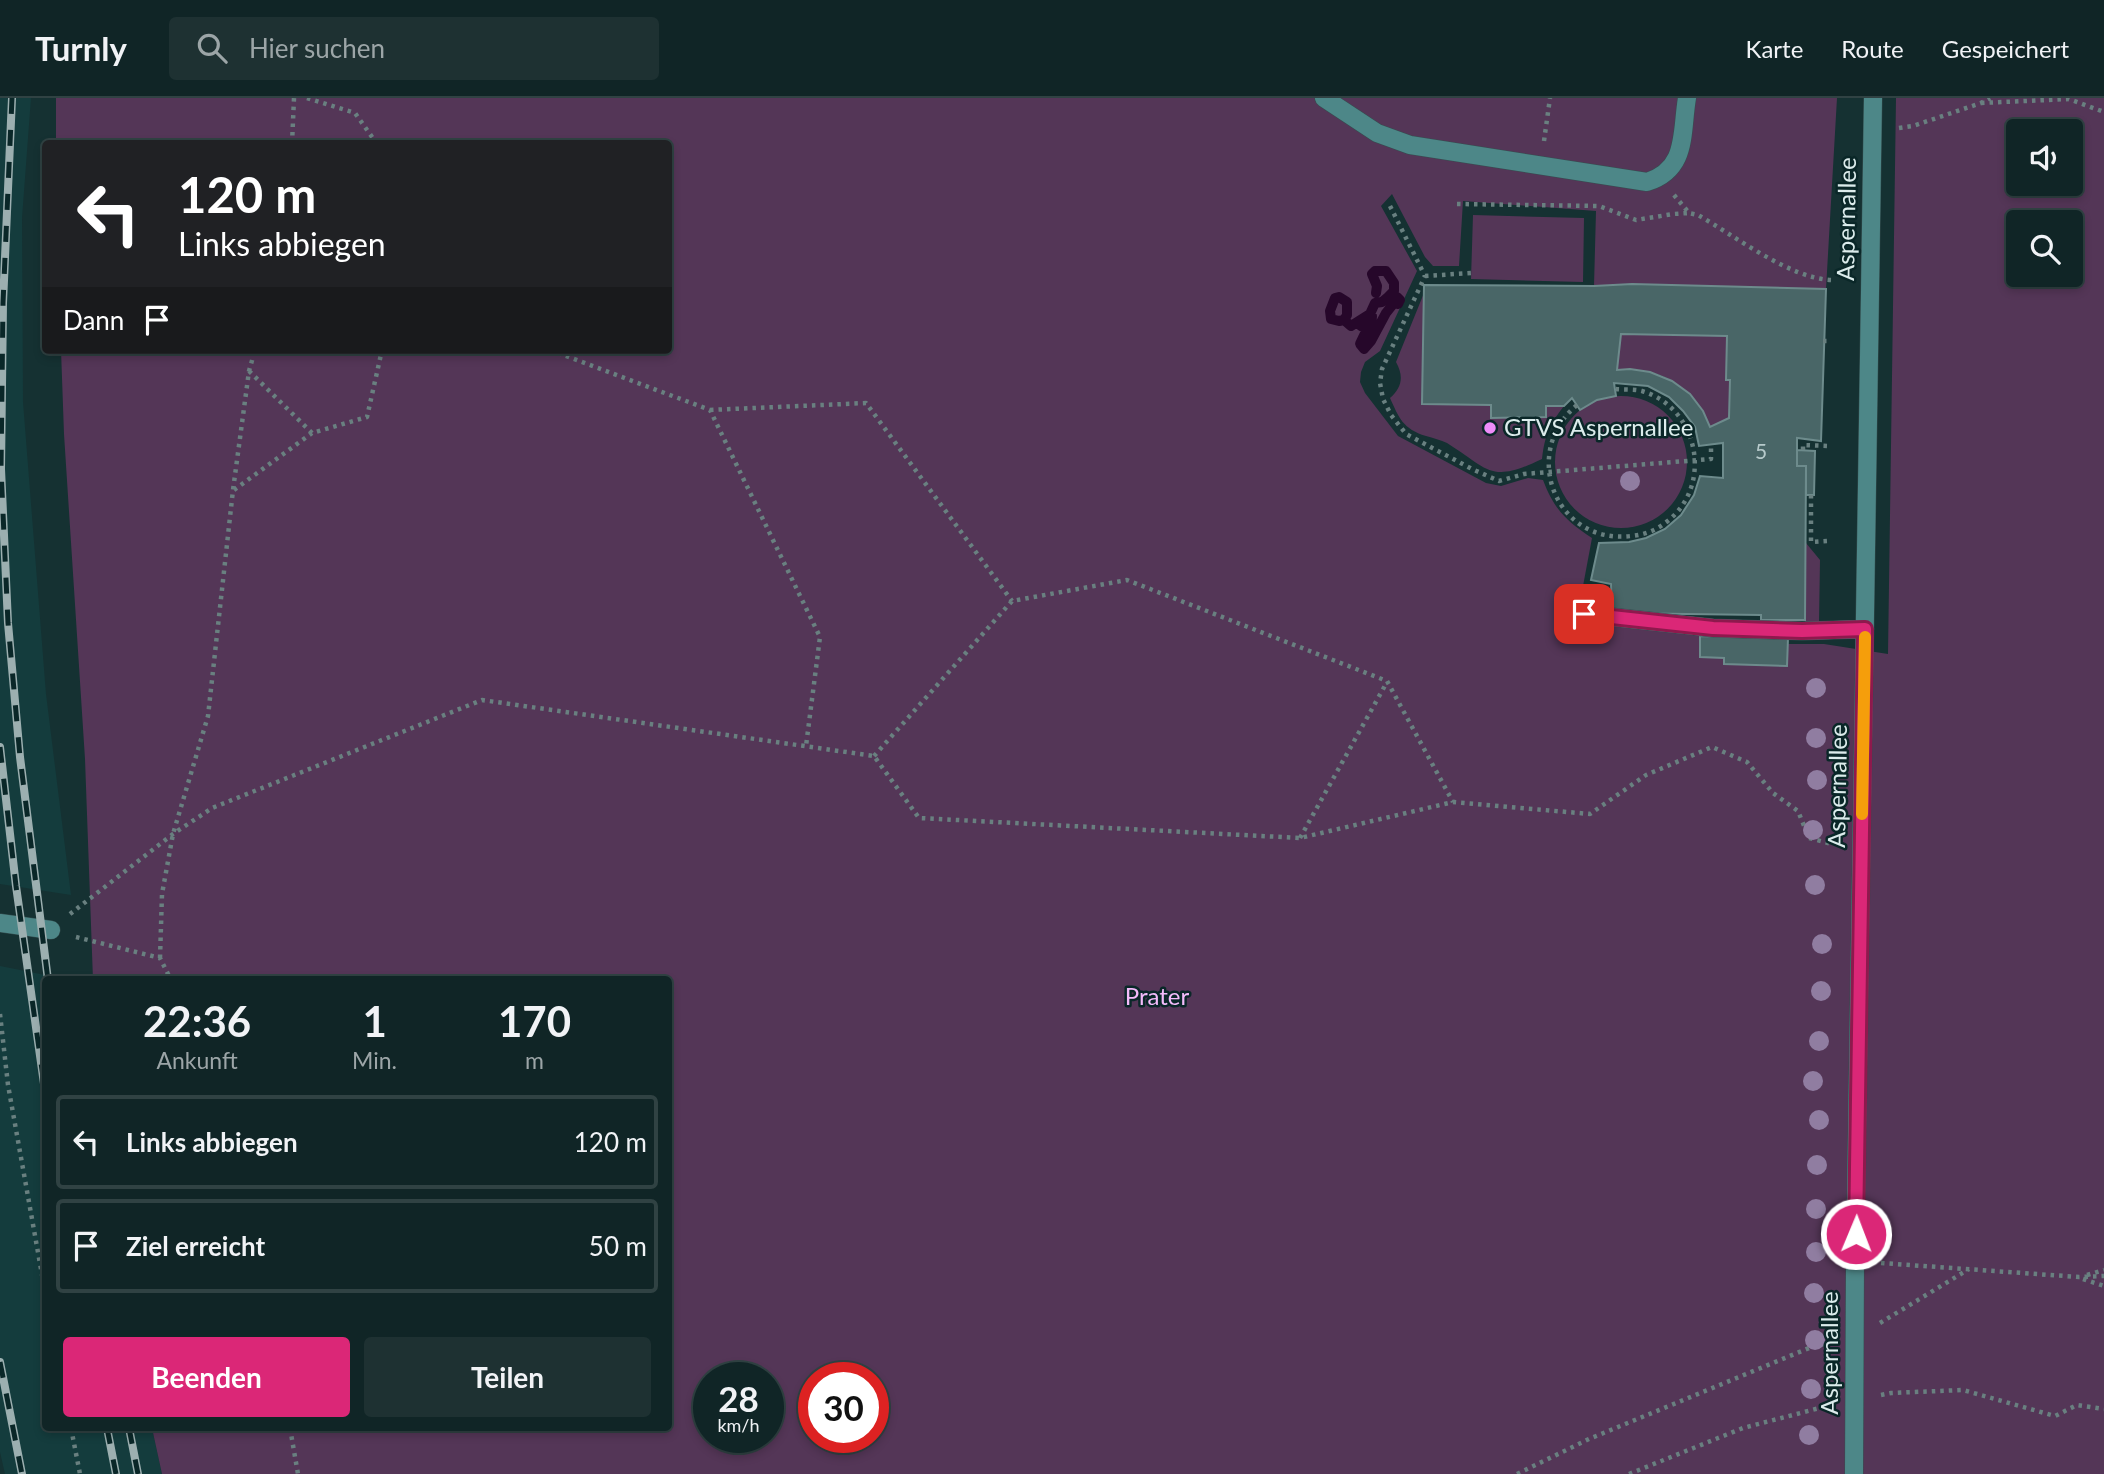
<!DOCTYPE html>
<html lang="de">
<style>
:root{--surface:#102526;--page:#1e3132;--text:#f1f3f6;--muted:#9ca5a7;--line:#304243;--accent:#db2777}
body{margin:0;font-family:Lato,sans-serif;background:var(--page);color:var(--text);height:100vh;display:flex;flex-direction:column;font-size:26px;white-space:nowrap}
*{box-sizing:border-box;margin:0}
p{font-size:23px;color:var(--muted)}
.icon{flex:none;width:38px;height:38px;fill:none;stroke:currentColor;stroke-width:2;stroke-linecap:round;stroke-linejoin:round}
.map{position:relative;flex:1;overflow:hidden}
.details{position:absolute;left:42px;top:878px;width:630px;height:455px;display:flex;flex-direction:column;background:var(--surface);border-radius:7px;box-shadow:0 4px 10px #0003,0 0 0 2px var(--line)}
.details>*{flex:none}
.top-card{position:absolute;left:42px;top:42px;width:630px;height:214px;border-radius:7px;box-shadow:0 4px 10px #0003,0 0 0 2px var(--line);background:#202124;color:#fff;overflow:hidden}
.fabs{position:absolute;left:2006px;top:21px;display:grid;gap:14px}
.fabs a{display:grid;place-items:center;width:77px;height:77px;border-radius:7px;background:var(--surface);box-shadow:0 4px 10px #0003,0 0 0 2px var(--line);font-size:35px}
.speed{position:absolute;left:693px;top:1264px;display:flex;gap:14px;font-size:35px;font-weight:700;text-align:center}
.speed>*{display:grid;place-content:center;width:91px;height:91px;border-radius:50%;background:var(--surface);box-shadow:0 4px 10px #0003,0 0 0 2px var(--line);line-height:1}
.speed small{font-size:18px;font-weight:400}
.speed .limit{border:10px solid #d22;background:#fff;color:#111}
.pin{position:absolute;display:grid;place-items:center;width:60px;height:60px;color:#fff;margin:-30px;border-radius:14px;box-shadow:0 4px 10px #0006}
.me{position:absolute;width:77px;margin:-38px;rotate:1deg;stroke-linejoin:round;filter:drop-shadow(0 0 5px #0008)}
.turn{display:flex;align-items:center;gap:24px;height:147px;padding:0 21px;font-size:32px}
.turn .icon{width:91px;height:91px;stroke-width:2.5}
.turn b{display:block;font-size:49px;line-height:60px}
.then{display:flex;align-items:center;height:66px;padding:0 21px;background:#0003;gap:14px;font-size:26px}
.eta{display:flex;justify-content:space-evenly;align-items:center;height:119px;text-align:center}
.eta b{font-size:42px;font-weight:700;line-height:49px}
.button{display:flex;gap:14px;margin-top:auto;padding:14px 21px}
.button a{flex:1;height:80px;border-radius:7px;background:var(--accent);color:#fff;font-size:28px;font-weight:700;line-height:80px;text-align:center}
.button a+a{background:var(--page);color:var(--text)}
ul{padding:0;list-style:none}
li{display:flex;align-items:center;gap:21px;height:94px;margin:0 14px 10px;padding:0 7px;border:4px solid var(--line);border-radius:7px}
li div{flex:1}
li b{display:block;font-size:26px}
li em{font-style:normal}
header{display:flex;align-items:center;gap:42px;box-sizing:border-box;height:98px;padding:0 35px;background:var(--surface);border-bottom:2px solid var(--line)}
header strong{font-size:33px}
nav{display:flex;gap:38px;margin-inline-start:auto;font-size:24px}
.search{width:490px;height:63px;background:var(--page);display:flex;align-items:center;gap:18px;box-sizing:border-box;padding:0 24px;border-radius:7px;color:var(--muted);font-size:26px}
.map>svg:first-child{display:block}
.built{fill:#143c3d}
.green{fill:#543657;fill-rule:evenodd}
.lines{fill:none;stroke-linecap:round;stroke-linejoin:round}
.stream{stroke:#26072a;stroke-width:10}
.building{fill:#496667;stroke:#6d8b8c;stroke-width:2;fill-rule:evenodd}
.minor-casing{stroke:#354f50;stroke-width:19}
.path{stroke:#698080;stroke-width:4.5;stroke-dasharray:3.5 5;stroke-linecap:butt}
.minor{stroke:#4d8788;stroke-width:18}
.rail-casing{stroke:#9cafb0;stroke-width:8}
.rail{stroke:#0a2728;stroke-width:5;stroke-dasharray:16;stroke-linecap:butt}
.tree{fill:#907da1}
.route-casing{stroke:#8e194d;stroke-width:18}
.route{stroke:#db2777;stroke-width:12}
.slow{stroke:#f59e0b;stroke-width:12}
.poi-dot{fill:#ed8cf9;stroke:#0a2728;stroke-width:2.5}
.labels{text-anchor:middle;stroke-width:5;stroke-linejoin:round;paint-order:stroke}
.number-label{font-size:21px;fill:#b7cacb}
.street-label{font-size:24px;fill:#dcecec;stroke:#0a2728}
.poi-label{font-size:24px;fill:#dcecec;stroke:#0a2728;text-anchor:start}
.park-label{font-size:24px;fill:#f4bbfb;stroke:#0a2728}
</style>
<header>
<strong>Turnly</strong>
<div class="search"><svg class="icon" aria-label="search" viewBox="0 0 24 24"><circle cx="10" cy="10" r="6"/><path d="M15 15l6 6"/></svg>Hier suchen</div>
<nav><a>Karte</a><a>Route</a><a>Gespeichert</a></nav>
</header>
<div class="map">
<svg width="2104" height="1376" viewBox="0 0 2104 1376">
<rect width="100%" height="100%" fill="#153132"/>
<path class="built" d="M0,0h31l-9,120 1,184 23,292 25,201 -71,-11z
M0,868l70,14h-24v448h106l10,46h-157l-5,-22z"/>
<path class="green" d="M56,0h1781l-11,191 -194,-5 -38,2 2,-75 -133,-10 -4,65h-26l-8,-9 -33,-63 -11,12 36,65 -37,80 -15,11 -4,10 -1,10 5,11 33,43 88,47 15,3 27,-8 15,2c11,29 23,41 49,58l-15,80 123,18v21l24,1v6l63,2 1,-22h36l64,10 8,-556h208v1376h-1942l-10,-46h516v-448h-575l-8,-221 -21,-325 -3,-84h607v-206h-612zM2018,33h52v53h-52zM2018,124h52v53h-52zM709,1279h59v60h-59zM814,1279h59v60h-59z
M1473,117l111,3 -1,64 -112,-3z
M1424,195l-2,111 69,1 1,13 53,-1 1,-11h18c-15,19 -19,29 -22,53 -52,25 -52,11 -95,-16 -6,-3 -14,-5 -21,-7 -23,-7 -27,-18 -36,-38 12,-10 14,-22 6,-36z
M1621,236l106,2 3,44 -1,38 -19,9c-17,-40 -48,-61 -93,-57z
M1555 364a66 66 0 1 1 132 0a66 66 0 1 1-132 0Z
M1806,445l14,17 -1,63h-14z"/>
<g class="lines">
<path class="stream" d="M1376,195l1,-7 -5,-12 3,-3h11l8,12v8l-6,6 3,2 6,-2 3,3
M1370,216l5,-11 7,-1 6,-5
M1344,222l3,-5v-13l-8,-5 -4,1 -5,13 1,8 8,2 5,-1 7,6 19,-12 2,2c0,6 -1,9 -6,13l-5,-3 1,-5 4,-2 4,4 -10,21 4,5 7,-8 15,-28 8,-10 4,1 1,-2h-1"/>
</g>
<path class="building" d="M1632,186l194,5 -5,152 -24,-3v28h9l-1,154h-44v-5l-149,-2 -1,-29 -20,-4 8,-37 30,-1 17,-4 19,-9 16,-14 13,-20 6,-19 23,2v-35l-24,3 -4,-19 -12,-16 -14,-14 -21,-11 -34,-3 2,13 -19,4 -17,10 -8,-12 -8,8h-18v11l-55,1v-13l-69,-1 2,-119 170,1zM1621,236l106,2 -1,44h4l-1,38 -19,9 -7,-16 -13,-17 -18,-13 -22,-9 -20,-3 -13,1z
M1797,352l18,1 -1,44h-8v-29h-9z
M1700,538l88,2 -1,28 -63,-2v-6l-24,-1z"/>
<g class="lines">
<defs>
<path id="minor" d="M1324,0l53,35 33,12 237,37c41,-13 34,-49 40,-84
M1584,516l129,14 89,3 63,-2
M0,825l51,7
M1854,1376l1,-213 18,-1163"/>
</defs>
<use href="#minor" class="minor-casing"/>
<path class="path" d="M307,0l48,15 22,31
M1981,5l88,-4 35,13
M1899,30l14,-2 68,-23 9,-5
M1544,43l6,-43
M292,46l2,-46
M1674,97l15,18 9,2c37,21 91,63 133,65
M1457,106l142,2 37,14 37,-6 16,-1
M1390,108l35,70 -43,93 -2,14 3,16 8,16 15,19 66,35 27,12 25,-7 187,-15v-14
M1425,178l46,-3
M1823,243h5
M550,252l160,60 110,227 -14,109
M249,273l63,62 55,-16 15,-67
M1577,307c-57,47 -22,140 54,131 12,-1 24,-5 34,-13 49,-35 35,-115 -23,-132 -8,-2 -19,-1 -27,-2
M710,312l156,-7 146,198
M1803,352v-5l25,1
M234,392l78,-57
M1811,397v47l16,-1
M874,658l138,-155 115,-21 260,101 66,121
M1300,740l87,-156
M70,816l103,-80 39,-26 270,-108 392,56 45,62 381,20 153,-36 137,12 56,-39 66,-28 35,15 26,31 25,18 11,27 23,6
M76,839l84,21 11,22
M160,860l2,-64 11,-60 35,-118 25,-226 16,-119 6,-21
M0,916l8,71 38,212
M1881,1165l198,14 25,-1
M2087,1177l17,-5
M2083,1181l21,7
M1880,1225l89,-54
M1881,1297l10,-2 72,-3 92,26 22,-11 27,4
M71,1330l9,46
M290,1330l8,46
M1517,1376l72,-35 225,-93 15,-3
M1629,1376l114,-46 88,-23"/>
<use href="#minor" class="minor"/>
<defs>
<path id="rail" d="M12,0l-9,205 -2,166 7,154 12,134 28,223
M0,649l16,139 30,212
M0,1264l22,112
M107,1330l9,46
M129,1330l9,46"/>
</defs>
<use href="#rail" class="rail-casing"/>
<use href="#rail" class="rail"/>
</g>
<g class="tree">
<circle cx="1630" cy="383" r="10"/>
<circle cx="1816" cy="590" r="10"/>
<circle cx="1816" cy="640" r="10"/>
<circle cx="1817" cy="682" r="10"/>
<circle cx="1813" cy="732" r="10"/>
<circle cx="1815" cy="787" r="10"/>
<circle cx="1822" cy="846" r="10"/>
<circle cx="1821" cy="893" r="10"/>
<circle cx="1819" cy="943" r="10"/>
<circle cx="1813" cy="983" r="10"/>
<circle cx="1819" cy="1022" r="10"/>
<circle cx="1817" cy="1067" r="10"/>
<circle cx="1816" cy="1111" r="10"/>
<circle cx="1816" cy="1154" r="10"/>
<circle cx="1814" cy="1195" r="10"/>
<circle cx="1815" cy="1242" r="10"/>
<circle cx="1811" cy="1291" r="10"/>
<circle cx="1809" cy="1337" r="10"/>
</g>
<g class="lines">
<defs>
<path id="route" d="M1584,516l129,14 89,3 63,-2 -9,605"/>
</defs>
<use href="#route" class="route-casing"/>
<use href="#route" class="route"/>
<path class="slow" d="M1862,716l3,-177"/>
</g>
<circle class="poi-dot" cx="1490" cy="330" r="7"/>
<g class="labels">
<g class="number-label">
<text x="1761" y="361">5</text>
</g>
<g class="street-label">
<text transform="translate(1847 121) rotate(-89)" y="8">Aspernallee</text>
<text transform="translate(1838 688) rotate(-89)" y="8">Aspernallee</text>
<text transform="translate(1830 1255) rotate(-90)" y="8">Aspernallee</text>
</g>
<g class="poi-label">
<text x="1504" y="338">GTVS Aspernallee</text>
</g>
<g class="park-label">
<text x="1157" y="907">Prater</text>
</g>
</g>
</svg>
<div class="fabs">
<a><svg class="icon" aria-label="sound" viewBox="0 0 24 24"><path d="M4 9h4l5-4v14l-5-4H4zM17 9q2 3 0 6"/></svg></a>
<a><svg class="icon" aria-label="search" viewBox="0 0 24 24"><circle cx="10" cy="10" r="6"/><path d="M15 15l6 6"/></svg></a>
</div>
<div class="speed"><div>28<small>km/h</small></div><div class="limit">30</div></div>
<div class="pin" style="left:1584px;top:516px;background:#d93025"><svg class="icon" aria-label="arrive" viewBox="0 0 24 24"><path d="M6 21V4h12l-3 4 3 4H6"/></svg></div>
<svg class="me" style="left:1856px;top:1136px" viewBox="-20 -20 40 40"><circle r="17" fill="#db2777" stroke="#fff" stroke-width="3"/><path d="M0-11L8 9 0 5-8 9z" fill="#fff"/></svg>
<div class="top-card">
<div class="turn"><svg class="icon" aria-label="left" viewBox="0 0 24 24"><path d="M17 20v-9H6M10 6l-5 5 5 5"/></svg><div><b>120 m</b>Links abbiegen</div></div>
<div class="then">Dann<svg class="icon" aria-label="arrive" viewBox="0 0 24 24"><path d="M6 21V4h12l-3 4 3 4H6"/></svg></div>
</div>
<section class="details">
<div class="eta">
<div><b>22:36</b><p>Ankunft</p></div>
<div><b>1</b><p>Min.</p></div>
<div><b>170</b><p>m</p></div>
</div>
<ul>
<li><svg class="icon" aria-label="left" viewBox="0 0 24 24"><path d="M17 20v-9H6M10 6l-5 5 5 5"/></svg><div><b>Links abbiegen</b></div><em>120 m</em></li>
<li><svg class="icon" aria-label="arrive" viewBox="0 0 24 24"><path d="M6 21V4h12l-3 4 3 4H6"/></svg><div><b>Ziel erreicht</b></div><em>50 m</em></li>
</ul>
<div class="button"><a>Beenden</a><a>Teilen</a></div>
</section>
</div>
